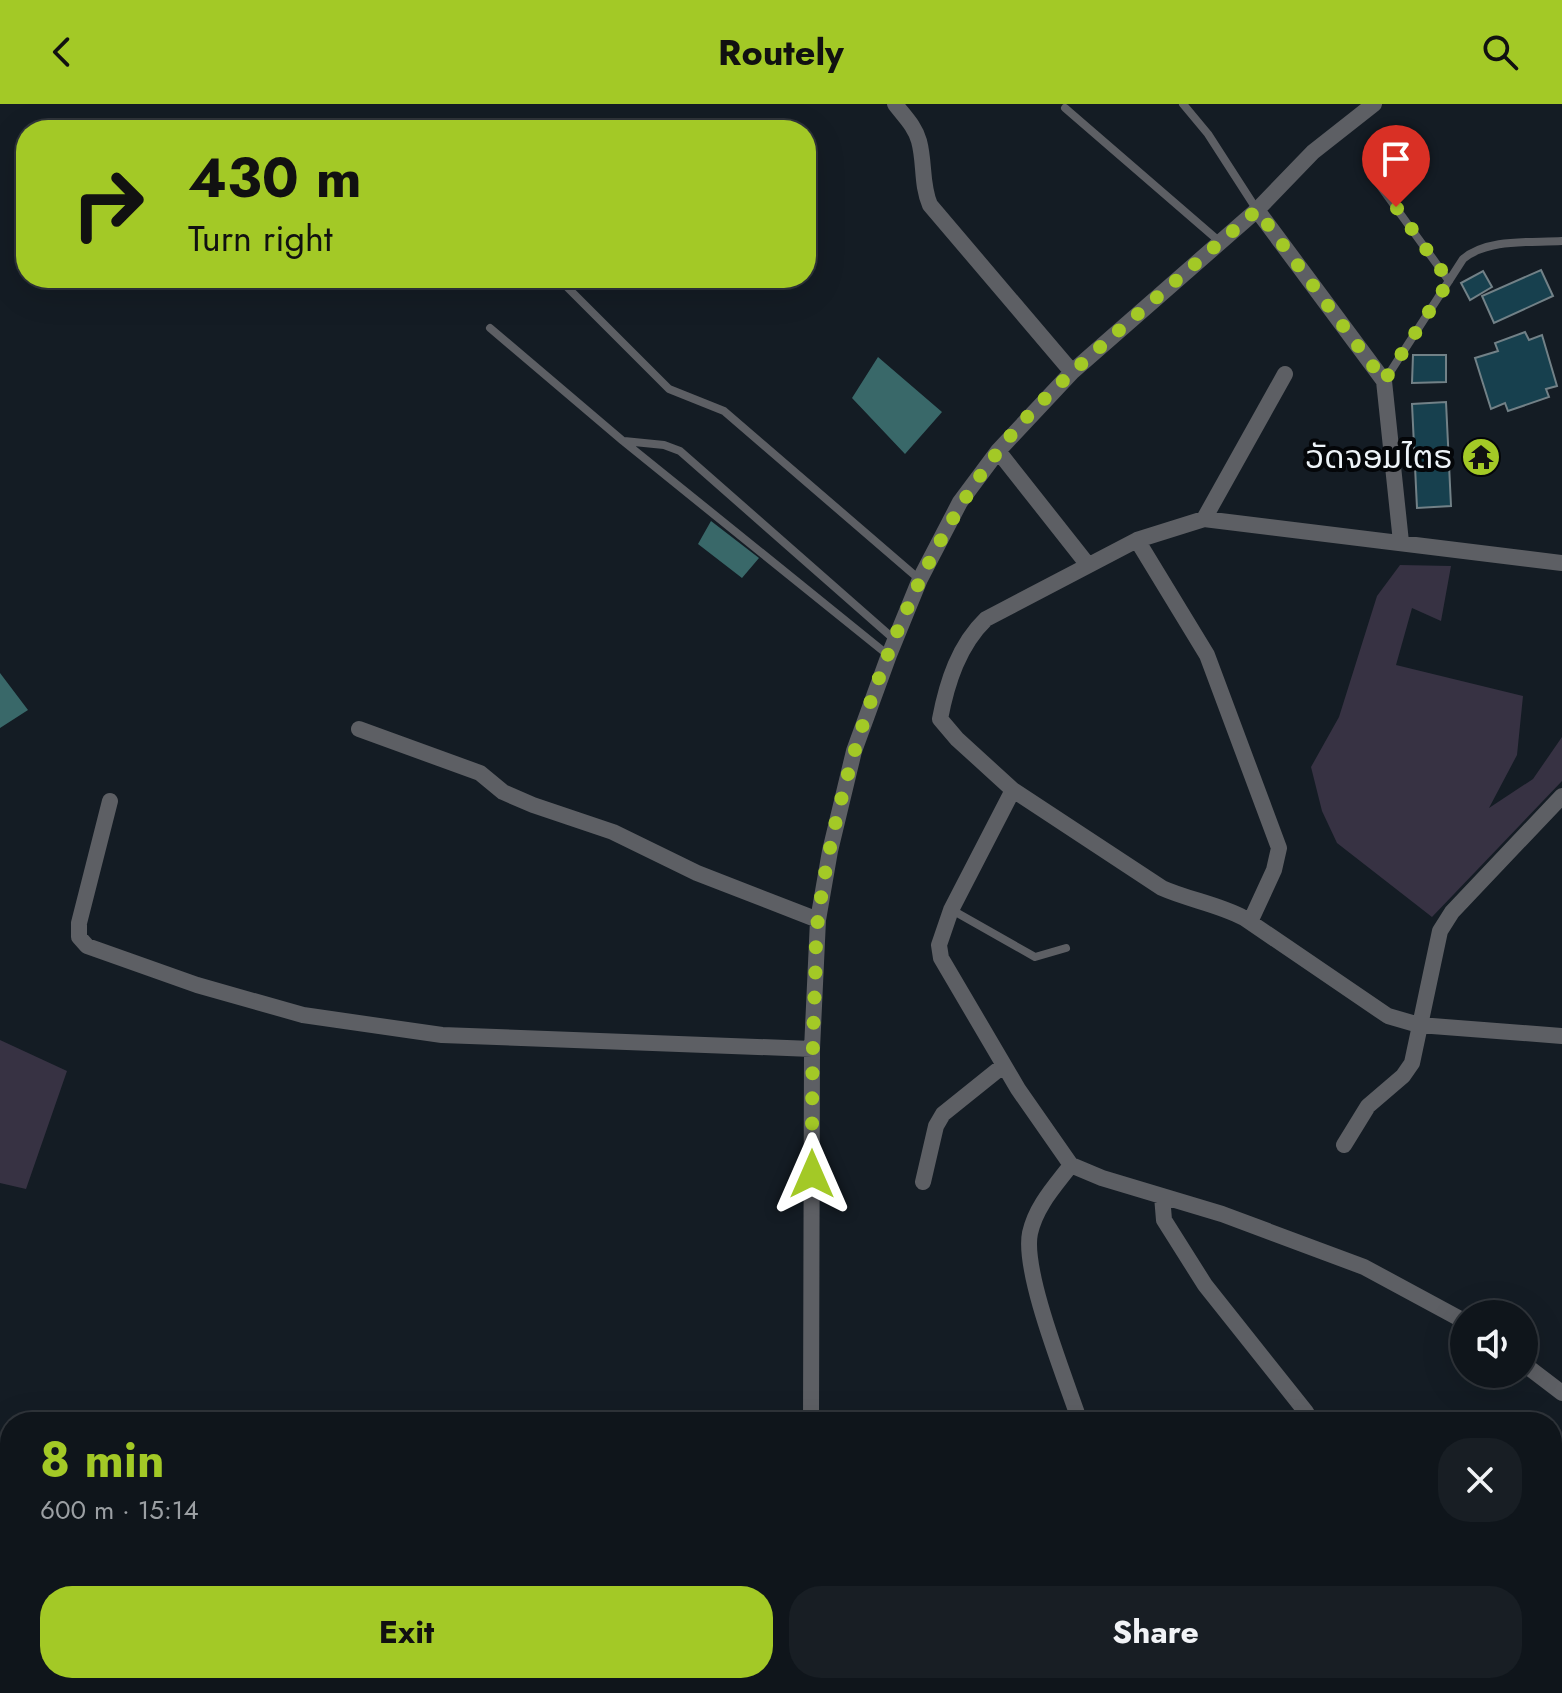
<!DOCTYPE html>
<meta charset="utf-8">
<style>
:root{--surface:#0f151b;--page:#181e24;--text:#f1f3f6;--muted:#9b9fa3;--line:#2f343a;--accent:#a3c926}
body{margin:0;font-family:Jost,"Noto Sans Lao",sans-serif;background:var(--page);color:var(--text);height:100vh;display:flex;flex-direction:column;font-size:30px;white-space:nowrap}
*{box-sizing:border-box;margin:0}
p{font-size:26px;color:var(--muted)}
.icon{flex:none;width:44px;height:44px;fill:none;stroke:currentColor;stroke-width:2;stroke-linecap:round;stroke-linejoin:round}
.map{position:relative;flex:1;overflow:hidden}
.panel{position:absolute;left:0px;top:1308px;width:1562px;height:282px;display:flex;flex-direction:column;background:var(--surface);border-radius:32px 32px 0 0;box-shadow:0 8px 32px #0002,0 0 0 2px var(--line)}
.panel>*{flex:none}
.hud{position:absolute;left:16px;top:16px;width:800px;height:168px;border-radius:32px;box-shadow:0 8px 32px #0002,0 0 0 2px var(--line);background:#a3c926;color:#111;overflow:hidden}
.tools{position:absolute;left:1450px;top:1196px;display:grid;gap:16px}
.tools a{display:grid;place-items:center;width:88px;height:88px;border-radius:50%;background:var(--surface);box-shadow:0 8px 32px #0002,0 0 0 2px var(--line);font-size:40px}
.pin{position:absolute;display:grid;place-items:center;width:68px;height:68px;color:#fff;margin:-82px -34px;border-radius:50% 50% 50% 0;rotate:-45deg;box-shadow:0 0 8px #0007}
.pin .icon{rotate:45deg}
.me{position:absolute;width:88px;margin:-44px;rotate:0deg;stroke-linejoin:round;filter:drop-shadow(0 0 6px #0008)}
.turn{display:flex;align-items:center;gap:28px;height:168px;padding:0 40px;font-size:36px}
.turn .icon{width:104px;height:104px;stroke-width:2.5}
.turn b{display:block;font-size:56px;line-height:68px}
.round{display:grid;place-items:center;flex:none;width:84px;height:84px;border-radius:32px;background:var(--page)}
.headline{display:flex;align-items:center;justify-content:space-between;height:136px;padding:0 40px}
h1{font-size:48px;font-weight:700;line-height:60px;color:var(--accent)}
.cta{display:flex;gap:16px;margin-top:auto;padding:16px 40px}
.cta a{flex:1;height:92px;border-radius:32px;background:var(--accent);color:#111;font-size:32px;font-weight:700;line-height:92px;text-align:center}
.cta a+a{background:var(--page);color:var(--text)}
header{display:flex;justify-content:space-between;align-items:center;height:104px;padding:0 40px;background:var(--accent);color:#111;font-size:36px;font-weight:700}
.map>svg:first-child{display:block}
.green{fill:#373243}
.water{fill:#396869}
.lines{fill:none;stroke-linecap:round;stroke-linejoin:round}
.stream{stroke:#396869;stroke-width:5}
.building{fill:#17404e;stroke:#728187;stroke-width:2}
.service{stroke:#5d5f64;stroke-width:8}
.minor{stroke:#5d5f64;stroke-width:16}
.route{stroke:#a3c926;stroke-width:14;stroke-dasharray:0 25.2}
.labels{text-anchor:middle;stroke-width:8;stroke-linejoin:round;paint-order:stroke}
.poi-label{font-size:32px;fill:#eef4f9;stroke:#040609;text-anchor:end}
</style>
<header><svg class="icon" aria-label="back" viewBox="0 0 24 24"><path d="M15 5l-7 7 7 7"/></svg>Routely<svg class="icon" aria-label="search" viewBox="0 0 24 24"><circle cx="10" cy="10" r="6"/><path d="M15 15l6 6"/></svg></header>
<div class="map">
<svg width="1562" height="1589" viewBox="0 0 1562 1589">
<rect width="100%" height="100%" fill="#141c24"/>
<path class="green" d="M1400,461l51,1 -10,55 -29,-13 -16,57 127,31 -6,59 -28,53 44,-29 29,-42v44l-130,136 -95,-74 -15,-32 -11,-44 28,-50 38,-121z
M0,936l67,31 -41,118 -26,-6z
M262,1580h244l7,3 -4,6h-241z"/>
<path class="water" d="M878,253l64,55 -37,42 -53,-56z
M711,417l48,37 -17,20 -44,-34z
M0,569l28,37 -28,18z"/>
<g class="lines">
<path class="stream" d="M0,1355l10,15
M225,1580l5,9"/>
</g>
<path class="building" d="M1541,166l12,26 -59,27 -12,-27z
M1483,167l9,16 -22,13 -9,-17z
M1525,228l4,8 13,-5 15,51 -11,3 3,8 -41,14 -3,-8 -14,6 -16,-51 23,-7 -3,-8z
M1413,251h33v27l-34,1z
M1446,298l5,104 -34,2 -5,-104z
M75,1580h90l-3,9h-83l2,-6z"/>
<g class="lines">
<path class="service" d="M1183,0l25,30 49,76
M1065,4l155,134
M1378,79l71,98
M558,174l111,111 55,22 195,168
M490,224l133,113 265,214
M1385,276l78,-121c25,-21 68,-16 99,-18
M624,337l40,4 16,6 215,189
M952,806l83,47 31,-9
M5,1589l5,-20
M179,1589l3,-9"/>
<path class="minor" d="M895,0c9,12 20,22 24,37 6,22 2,43 11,64l142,167
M1257,106l127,171 17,161
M998,347l90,114
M1204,415l81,-145
M1137,436l70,115 72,193 -5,22 -24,52
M359,625l121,44 23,19 30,13 80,27 84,41 121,47
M1013,686l149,98c27,12 56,16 82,30l144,98 31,9 143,11
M110,697l-31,122v14l8,9 110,39 106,30 139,20 370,14
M1344,1041l24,-39 35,-30 9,-13 28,-132 12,-19 110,-116
M1071,1061c-16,21 -35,41 -41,68 -8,39 36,147 50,189
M923,1078l13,-56 7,-12 61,-49
M1162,1092l2,24 41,65 101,127 6,10
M1464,1217l-100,-54 -142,-53 -120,-36 -31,-13 -53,-76 -77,-131 -2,-13 12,-35 62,-120 -56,-51 -17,-20c7,-37 19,-74 46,-100l151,-79 67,-21 358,44
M1524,1260l38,29
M811,1318l1,-373 6,-129 12,-69 24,-100 35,-96 31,-76 40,-77 38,-51 74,-79 185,-162 56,-58 61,-48
M1141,1580l1,9
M1470,1580l9,9
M810,1589v-9
M1352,1589l30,-9
M1545,1589l17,-12"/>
</g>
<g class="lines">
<path class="route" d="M812,1070c0,-63 0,-126 3,-188 1,-22 0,-45 3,-67 19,-149 87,-346 178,-465 36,-48 84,-89 129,-129 44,-38 88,-77 132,-115l127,171 65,-100 -53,-74"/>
</g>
<defs>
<symbol id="temple-disc" viewBox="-11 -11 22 22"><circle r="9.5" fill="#a3c926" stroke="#040609"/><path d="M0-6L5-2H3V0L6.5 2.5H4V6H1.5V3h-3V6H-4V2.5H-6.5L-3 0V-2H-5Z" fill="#111"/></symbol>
</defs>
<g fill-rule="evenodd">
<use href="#temple-disc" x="1459" y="331" width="44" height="44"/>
</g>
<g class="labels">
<g class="poi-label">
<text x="1453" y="364">ວັດຈອມໄຕຣ</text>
</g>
</g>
</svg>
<div class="tools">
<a><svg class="icon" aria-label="sound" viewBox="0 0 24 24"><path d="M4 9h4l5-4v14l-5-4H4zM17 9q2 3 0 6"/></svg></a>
</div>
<div class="pin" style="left:1396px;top:103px;background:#d93025"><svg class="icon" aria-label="arrive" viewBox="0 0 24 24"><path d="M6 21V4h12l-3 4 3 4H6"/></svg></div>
<svg class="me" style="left:812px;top:1070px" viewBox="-20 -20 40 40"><path d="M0-17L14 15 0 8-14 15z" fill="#a3c926" stroke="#fff" stroke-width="4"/></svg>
<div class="hud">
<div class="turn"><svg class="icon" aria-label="right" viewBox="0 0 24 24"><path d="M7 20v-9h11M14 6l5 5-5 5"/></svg><div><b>430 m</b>Turn right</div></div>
</div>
<section class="panel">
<div class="headline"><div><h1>8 min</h1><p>600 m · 15:14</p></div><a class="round"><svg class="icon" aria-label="close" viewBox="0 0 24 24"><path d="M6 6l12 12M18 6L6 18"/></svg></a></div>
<div class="cta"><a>Exit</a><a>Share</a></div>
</section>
</div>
